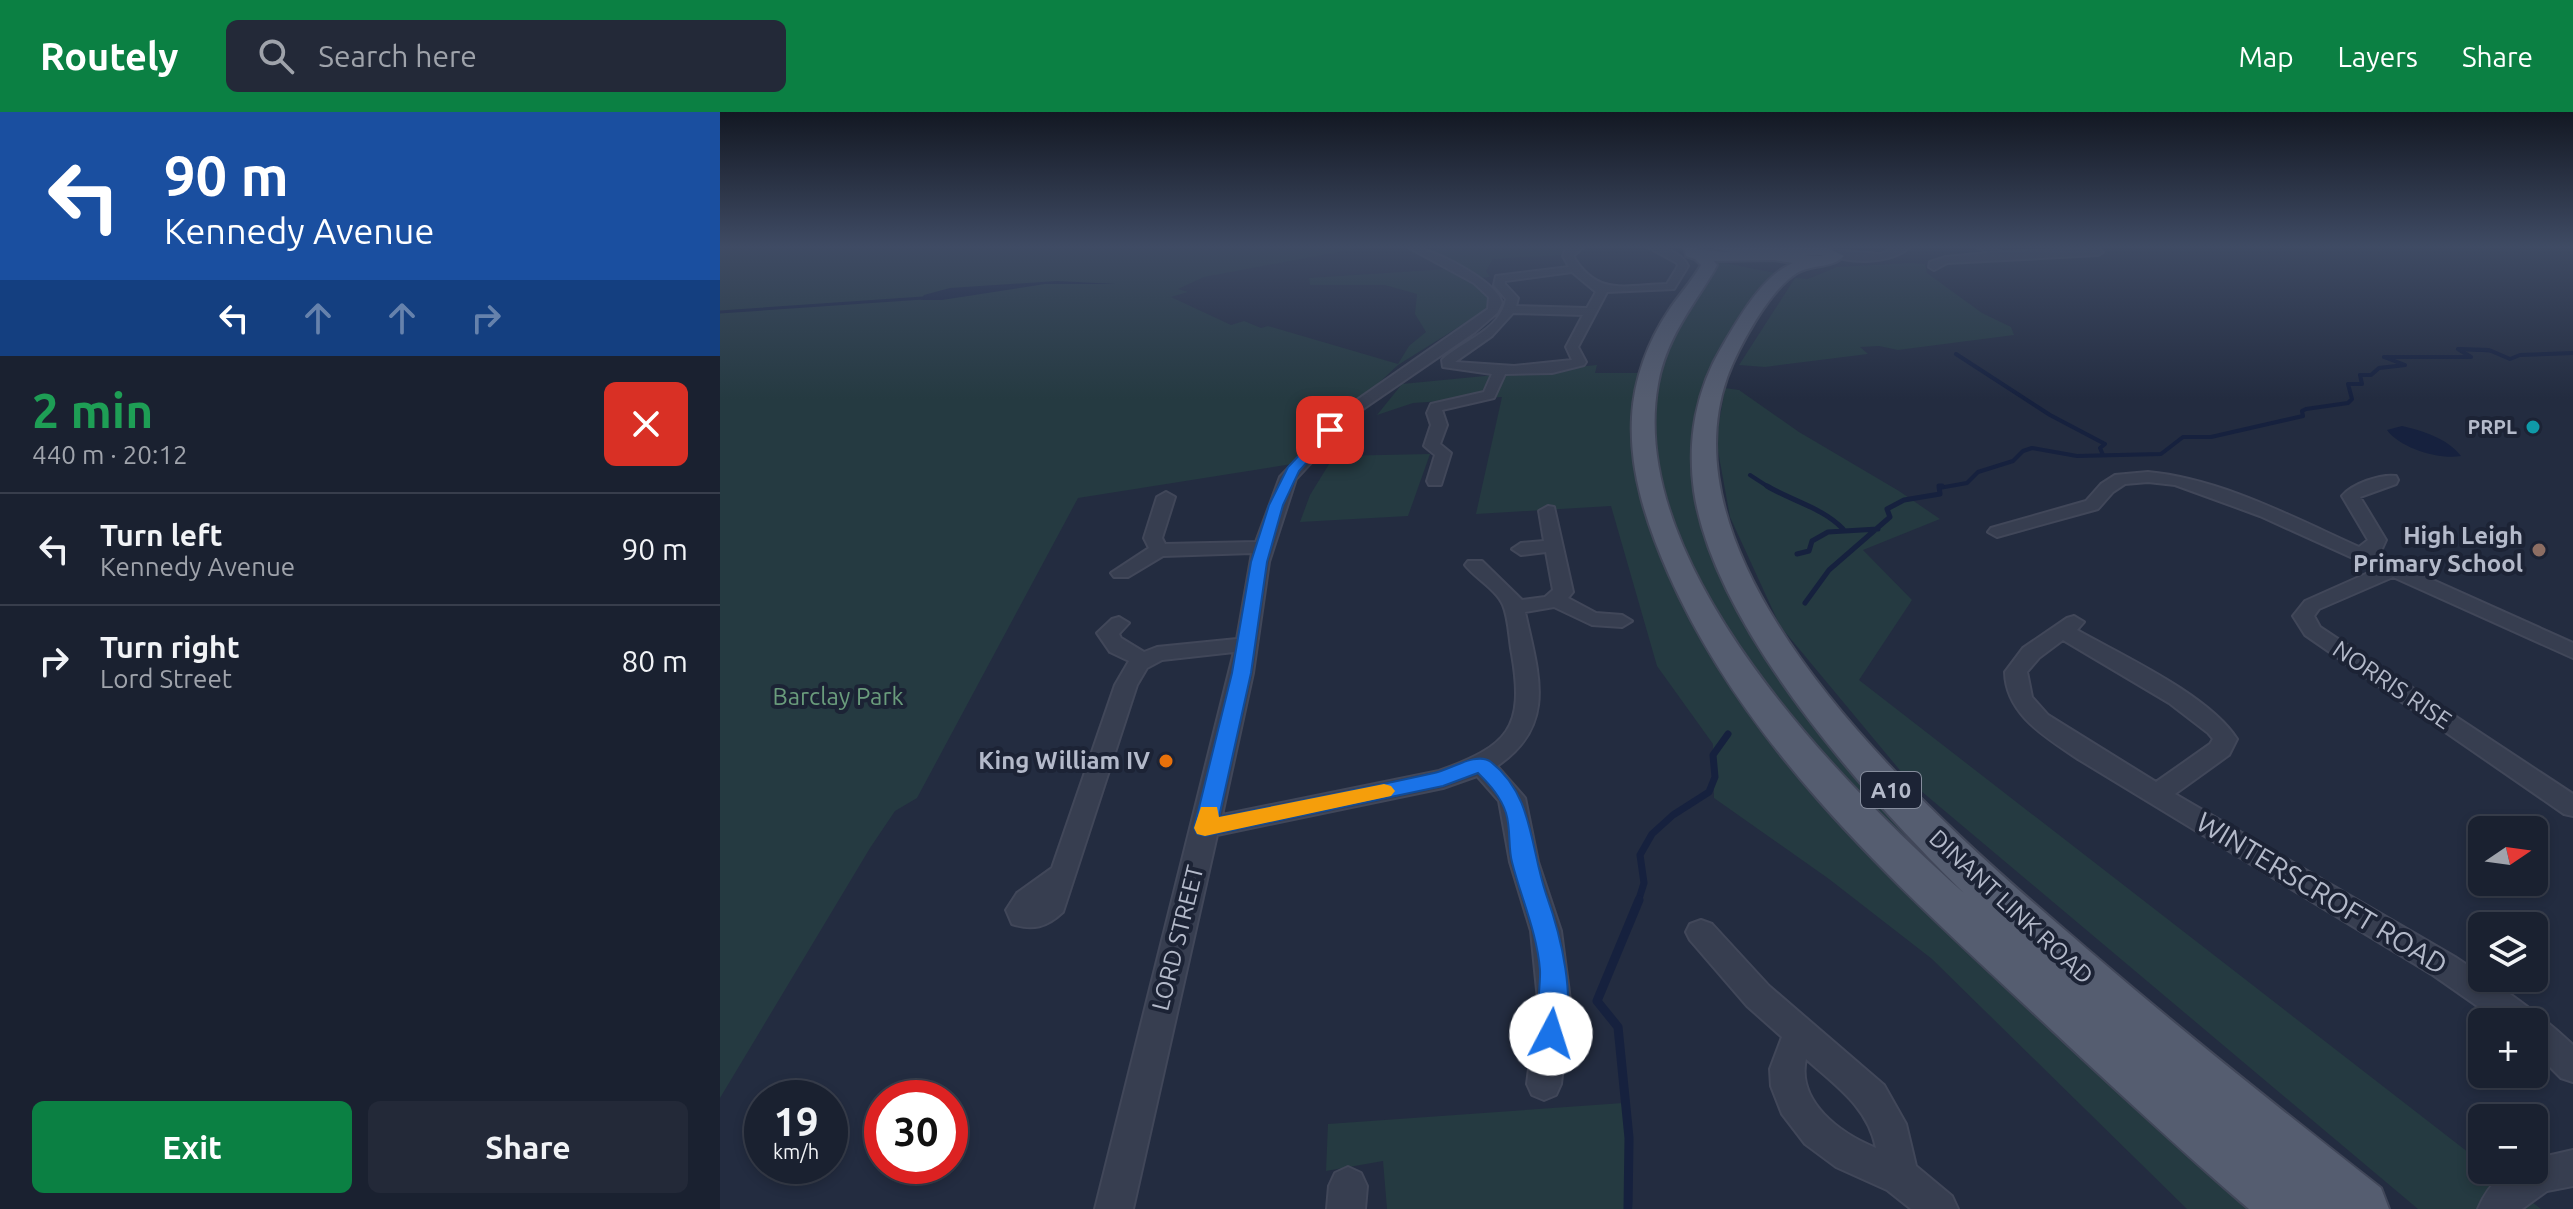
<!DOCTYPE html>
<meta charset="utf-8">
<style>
:root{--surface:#1a2130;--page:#232938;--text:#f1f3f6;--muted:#9fa3ab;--line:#383e4c;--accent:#0b8043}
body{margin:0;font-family:Ubuntu,sans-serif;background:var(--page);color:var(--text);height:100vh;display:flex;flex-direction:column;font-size:30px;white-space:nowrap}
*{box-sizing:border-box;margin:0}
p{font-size:26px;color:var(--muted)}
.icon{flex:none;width:44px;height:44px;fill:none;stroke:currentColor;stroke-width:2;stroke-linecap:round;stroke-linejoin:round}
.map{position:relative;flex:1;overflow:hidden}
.details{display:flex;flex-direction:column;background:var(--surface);width:720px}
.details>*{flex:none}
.guide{background:#1a4fa0;color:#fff;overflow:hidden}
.needle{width:52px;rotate:77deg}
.tools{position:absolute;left:1748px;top:704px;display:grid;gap:16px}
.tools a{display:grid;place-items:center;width:80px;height:80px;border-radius:12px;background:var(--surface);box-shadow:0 4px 12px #0003,0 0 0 2px var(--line);font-size:40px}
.speed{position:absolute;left:24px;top:968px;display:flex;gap:16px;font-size:40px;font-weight:700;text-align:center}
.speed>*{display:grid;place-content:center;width:104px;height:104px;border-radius:50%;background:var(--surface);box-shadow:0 4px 12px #0003,0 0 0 2px var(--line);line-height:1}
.speed small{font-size:20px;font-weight:400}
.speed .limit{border:12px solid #d22;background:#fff;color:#111}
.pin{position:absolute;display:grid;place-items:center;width:68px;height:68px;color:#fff;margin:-34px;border-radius:16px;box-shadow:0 4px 12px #0006}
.me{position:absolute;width:88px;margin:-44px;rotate:5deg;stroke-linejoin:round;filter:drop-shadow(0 0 6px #0008)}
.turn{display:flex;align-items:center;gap:28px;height:168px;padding:0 32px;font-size:36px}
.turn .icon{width:104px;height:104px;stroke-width:2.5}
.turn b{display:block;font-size:56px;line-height:68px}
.lanes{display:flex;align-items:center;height:76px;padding:0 32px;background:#0003;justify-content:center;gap:40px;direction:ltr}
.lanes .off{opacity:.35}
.round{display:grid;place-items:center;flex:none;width:84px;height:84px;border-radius:12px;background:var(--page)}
.summary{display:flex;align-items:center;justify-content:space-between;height:136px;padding:0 32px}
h1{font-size:48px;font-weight:600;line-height:60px;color:#1e9e55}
.cta{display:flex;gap:16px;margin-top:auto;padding:16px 32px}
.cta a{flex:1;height:92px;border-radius:12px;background:var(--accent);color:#fff;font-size:32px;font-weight:600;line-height:92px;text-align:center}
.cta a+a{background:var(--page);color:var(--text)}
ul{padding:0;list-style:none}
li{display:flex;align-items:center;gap:24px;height:112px;padding:0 32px;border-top:2px solid var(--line)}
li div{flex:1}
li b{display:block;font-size:30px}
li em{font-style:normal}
header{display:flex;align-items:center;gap:48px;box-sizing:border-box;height:112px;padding:0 40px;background:var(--accent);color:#fff}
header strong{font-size:38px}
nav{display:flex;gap:44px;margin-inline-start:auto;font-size:28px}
.search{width:560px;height:72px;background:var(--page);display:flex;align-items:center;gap:20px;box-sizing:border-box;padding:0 28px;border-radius:12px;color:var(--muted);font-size:30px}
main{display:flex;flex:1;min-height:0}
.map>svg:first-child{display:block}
.green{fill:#253a41}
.water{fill:#16213e}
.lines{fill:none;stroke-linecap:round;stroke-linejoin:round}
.stream-far4{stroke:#16213e;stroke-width:3}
.stream-far3{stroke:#16213e;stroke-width:4}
.stream-far2{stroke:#16213e;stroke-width:5}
.stream-far1{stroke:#16213e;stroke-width:7}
.stream{stroke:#16213e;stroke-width:9}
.minor-casing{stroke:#414759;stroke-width:4}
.primary-casing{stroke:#414759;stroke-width:4}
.minor{fill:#373e50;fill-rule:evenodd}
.primary{fill:#555d70;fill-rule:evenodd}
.route{fill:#1a73e8;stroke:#114b97;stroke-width:2}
.slow{fill:#f59e0b}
.culture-dot{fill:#0f9aa8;stroke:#1c2335;stroke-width:3}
.education-dot{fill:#8d6e63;stroke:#1c2335;stroke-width:3}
.food-dot{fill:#e8710a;stroke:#1c2335;stroke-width:3}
.labels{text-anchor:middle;stroke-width:8;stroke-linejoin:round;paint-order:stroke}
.far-poi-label{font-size:20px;font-weight:bold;fill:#b4baca;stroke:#1c2335;text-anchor:end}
.shield{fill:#1c2335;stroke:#868d9d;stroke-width:2}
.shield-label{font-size:22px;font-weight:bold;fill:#b4baca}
.poi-label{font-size:24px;font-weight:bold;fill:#b4baca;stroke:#1c2335;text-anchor:end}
.street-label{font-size:24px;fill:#b4baca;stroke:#1c2335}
.park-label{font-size:24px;fill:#6a9c7c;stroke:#1c2335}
.near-street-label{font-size:28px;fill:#b4baca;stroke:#1c2335}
</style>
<header>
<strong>Routely</strong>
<div class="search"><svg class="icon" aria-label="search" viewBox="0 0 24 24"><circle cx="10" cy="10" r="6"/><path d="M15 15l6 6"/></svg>Search here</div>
<nav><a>Map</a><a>Layers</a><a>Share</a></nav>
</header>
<main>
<section class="details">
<div class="guide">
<div class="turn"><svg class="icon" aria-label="left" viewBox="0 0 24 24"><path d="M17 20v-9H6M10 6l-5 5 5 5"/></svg><div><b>90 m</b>Kennedy Avenue</div></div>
<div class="lanes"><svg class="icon" aria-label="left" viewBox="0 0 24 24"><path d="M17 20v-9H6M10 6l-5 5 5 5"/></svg><svg class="icon off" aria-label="ahead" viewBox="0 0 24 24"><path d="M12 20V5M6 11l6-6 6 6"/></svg><svg class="icon off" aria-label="ahead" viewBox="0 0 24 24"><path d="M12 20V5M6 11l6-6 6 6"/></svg><svg class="icon off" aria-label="right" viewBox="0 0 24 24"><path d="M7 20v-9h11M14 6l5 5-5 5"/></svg></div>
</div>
<div class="summary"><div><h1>2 min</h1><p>440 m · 20:12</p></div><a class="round" style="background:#d93025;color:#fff"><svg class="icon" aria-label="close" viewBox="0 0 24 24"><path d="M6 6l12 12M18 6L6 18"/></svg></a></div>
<ul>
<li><svg class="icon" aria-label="left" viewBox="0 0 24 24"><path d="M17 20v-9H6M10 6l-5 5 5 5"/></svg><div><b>Turn left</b><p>Kennedy Avenue</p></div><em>90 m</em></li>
<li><svg class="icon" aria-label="right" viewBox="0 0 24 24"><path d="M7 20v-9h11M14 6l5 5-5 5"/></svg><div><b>Turn right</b><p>Lord Street</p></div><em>80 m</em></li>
</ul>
<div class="cta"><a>Exit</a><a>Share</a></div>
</section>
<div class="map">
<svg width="1853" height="1097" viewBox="0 0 1853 1097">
<rect width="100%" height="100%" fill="#232c40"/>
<path class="green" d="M0,134h650l-166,31 -26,12 10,3 -17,5 60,28 13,-4 17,7 7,-2 130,38 11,-18 17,-14 -11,-18 2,-20 -32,-9h-75l-1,-7 139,-9 37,21 6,11 -7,10 -86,54 -106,99 -214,34 -161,300 -22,13 -25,37 -150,250z
M724,134h128l-8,3 -2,6 -69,4 -7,12 4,6 -9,1 -48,-27z
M994,149l66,13 -80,130 26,172 333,396 -131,-103 -138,-148 -74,-103 -40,-84 -23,-93 -1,-36 15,-62z
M1190,151l15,1 2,9 55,40 29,14 3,8 -116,15 -19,-4 -19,1 8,7 -103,13 -26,-2 56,-87 13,1 29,-12z
M877,253l-2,8h45l24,190 48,97 94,118 468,431h-87l-255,-250 -103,-80 -115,-81 -1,-54 -56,-78 -46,-160 -135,8 26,-117 -89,6 -36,12 25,-31z
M1005,276l14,2 60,42 100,59 41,28 -77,31 49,50 -53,80 623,483v7h9l50,39h-123l-510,-429 -128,-154 -50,-109 -14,-77z
M710,342l-22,62 -108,6 10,-27 24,-39z
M903,991l10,106h-246l-4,-48 -57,10 2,-47z"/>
<path class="water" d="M337,169l59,3h-71l-103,16h-21l3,-5 26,-7z
M1682,314c21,5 45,12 59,30 -22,4 -61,-8 -74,-26z"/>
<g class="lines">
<path class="stream-far4" d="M0,200l203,-14
M1741,239l-3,-2 33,2"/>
<path class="stream-far3" d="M1739,237l30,1 21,9 10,-4 53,-2
M1236,242l94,61 55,29 -5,4 3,7
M1030,363l20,13
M1219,376l28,-5 11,-11 35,-11 10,-10 9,-3 45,8 84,-2 22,-17h28l92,-21 -1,-5 4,-2 42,-6 4,-4 -4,-15h14l-2,-9h11l8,-7 26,-3 -21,-8h87l-13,-8"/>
<path class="stream-far2" d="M1047,374c25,15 56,22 76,43
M1077,442l12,-3 3,-10 16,-9 50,-3
M1085,491l24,-33 61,-53 -3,-8 17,-9 36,-6 -1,-8h3"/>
<path class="stream-far1" d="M918,790l6,-19 -4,-28 12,-21 21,-19 36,-23 6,-15 -2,-22 15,-21"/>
<path class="stream" d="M908,1097l1,-71 -11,-111 -21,-26 42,-101"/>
<defs>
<path id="minor" d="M686,134c21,-1 92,35 96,57l-5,10 -22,19 -118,81 -61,66 -27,83 -16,111 -31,142 217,-44c69,-25 86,-42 73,-117 -3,-15 -3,-35 -9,-49 -6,-15 -28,-27 -38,-40l3,-4h14l40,39 23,-3 8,-7 -7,-38 -25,3 -9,-6 9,-6 23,-2 -5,-30 9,-5 6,1 19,85 -5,6 28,15 26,2 10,6 -10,6 -30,-2 -38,-18 -29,5c13,61 33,113 -28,154l28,32 13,64 23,69 9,69 -9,84 -5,11 -12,5 -12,-5 -5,-11 11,-84 -7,-69 -21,-69 -11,-61 -22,-25 -34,12 -226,47 -84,374h-38l139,-557 -72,8 -15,8 -10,17 -74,227c-16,15 -30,19 -51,12l-6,-14 11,-17 35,-25 63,-183 14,-24 -19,-9 -13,-19 15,-14 7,-2 10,6 -10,11 2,4 23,14 13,-5 80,-8 15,-86 -89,3 -35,21h-14l-3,-4 38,-25 -5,-10 13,-41 9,-5 9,5 -13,41 3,6 91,-2 24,-65 67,-70 141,-98 1,-12 -15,-14z
M852,134h13l-12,10c25,41 52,29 94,28l11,-18 -1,-3 -31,-17c15,0 36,6 42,20l-14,23 -67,3 -29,55 8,15 -2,3 -32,8 -47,1 -11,24 -52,12 5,15 -7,19 11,9 -10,32h-12l-2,-4 8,-26 -11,-9 7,-21 -4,-12 4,-9 53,-12 8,-18 -49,-7 -1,-7c21,-20 58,-29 64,-61l-12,-14 2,-9 73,-9 -6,-11 3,-8zM852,160l24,20 -9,16 -71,-2 2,-8 -13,-14v-3zM793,201l70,2 -17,32 6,13 -58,6 -59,-4 37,-26z
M1180,134h11c-19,18 -62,19 -84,7l5,-3 48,4z
M1256,134h13l13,6 85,-3 -3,-3h11l8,6 -5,3 -151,8 -13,7 -5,-3 1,-5 16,-5 42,-4z
M1428,360c74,7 144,45 211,75l9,-7 -26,-44c10,-12 38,-22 54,-20l2,4 -2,4 -36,13 26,43 -5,11 -6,3 198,89v15l-180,-81 -74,32 -5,7 6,11 18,12 235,155v22l-9,-2 -259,-179 -12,-19 12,-15 72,-32 -117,-53 -85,-31 -27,-3 -23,2 -12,8 -15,17 -101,28 -9,-5 3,-4 95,-27 15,-17 14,-9z
M1354,504l10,6 -7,8c46,26 132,65 160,109l-8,16 -54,39 280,163c41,27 81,53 118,88v37l-12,-4 -27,-27v-29h-34l-67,-47 -355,-216c-32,-22 -72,-44 -73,-87l18,-24 44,-30zM1343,528l106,63 39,30 5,6 -3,5 -54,38 -108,-67 -16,-18 -5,-25 12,-14z
M981,808l11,4 57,62 115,99 22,39 10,42 36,30 6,13h-47l-24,-19 -51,-23 -31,-23 -23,-30 -11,-28 -1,-17 12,-32 -35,-31 -57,-66 -4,-8 4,-8zM1086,947c30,27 62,48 70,89 -35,-14 -80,-46 -70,-89z
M1853,1038v36l-26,5 -25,18h-44c12,-28 26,-39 56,-39v-11z
M628,1055l13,6 6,13 -2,23h-38l2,-23 6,-13z"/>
<path id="primary" d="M964,134h12l3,4 32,2 -15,-3 -2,-3h110l20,10c-13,13 -32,8 -47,17 -28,17 -59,75 -70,105 -72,207 229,459 367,577 94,81 190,157 287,233l8,21h-140c-77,-66 -150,-135 -224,-204 -136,-127 -279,-257 -356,-430 -22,-50 -40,-103 -37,-158 2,-38 16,-76 37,-107 10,-15 23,-29 32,-45l-6,-6 -9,-3zM1100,143l4,1h-22zM1054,148l19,3c-31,13 -54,55 -70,82 -27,44 -36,95 -29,146 20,137 173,307 270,402 -123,-109 -339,-328 -306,-509 8,-45 33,-75 56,-113l3,-6 -3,-4z"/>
</defs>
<use href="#minor" class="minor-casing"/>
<use href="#primary" class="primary-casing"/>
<use href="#minor" class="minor"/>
<use href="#primary" class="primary"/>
</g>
<linearGradient id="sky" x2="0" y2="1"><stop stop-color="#131823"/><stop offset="0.47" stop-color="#3f4b64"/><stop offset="1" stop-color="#3f4b64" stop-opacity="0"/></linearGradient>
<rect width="1853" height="287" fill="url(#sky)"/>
<path class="route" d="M606,315l10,3 -37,41 -16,34 -16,57 -16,111 -32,144c71,-14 143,-28 215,-44 16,-3 43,-22 57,-11 42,33 39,85 55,132 14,39 33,110 14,149l-9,3 -10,-3c-8,-17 0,-53 -1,-73 -3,-38 -19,-72 -28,-108 -4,-15 -1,-33 -6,-49 -5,-16 -16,-28 -28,-40l-35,13 -238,50 -8,-2 -3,-6 38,-155 19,-111 18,-57 19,-38z"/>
<path class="slow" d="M664,672l7,2 4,5 -4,5 -186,40 -8,-2 -3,-6 7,-21h16l2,10z"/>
<circle class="culture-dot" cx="1813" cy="315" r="8"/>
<circle class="education-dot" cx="1819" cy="438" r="8"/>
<circle class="food-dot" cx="446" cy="649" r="8"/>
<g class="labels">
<g class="far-poi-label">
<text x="1797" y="322">PRPL</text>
</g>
<rect class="shield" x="1141" y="660" width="60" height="36" rx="6"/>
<g class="shield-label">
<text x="1171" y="686">A10</text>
</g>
<g class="poi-label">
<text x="1803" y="432">High Leigh<tspan x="1803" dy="28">Primary School</tspan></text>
<text x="430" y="657">King William IV</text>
</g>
<g class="street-label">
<text transform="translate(1672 573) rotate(34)" y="8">NORRIS RISE</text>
<text transform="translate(1291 795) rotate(43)" y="8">DINANT LINK ROAD</text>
<text transform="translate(458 826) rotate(-76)" y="8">LORD STREET</text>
</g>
<g class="park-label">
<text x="118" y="593">Barclay Park</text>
</g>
<g class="near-street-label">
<text transform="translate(1602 781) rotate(31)" y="10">WINTERSCROFT ROAD</text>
</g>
</g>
</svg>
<div class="tools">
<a><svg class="needle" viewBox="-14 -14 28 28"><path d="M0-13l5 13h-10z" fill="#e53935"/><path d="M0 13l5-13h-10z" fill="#9fa3ab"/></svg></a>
<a><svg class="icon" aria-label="layers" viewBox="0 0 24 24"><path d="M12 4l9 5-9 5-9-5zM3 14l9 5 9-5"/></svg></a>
<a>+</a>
<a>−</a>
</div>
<div class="speed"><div>19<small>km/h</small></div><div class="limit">30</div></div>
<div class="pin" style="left:610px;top:318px;background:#d93025"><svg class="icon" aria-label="arrive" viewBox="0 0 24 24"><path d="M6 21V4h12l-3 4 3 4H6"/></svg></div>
<svg class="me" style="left:831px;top:922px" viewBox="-20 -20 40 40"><circle r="19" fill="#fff"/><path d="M0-13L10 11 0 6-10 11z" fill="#1a73e8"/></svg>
</div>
</main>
